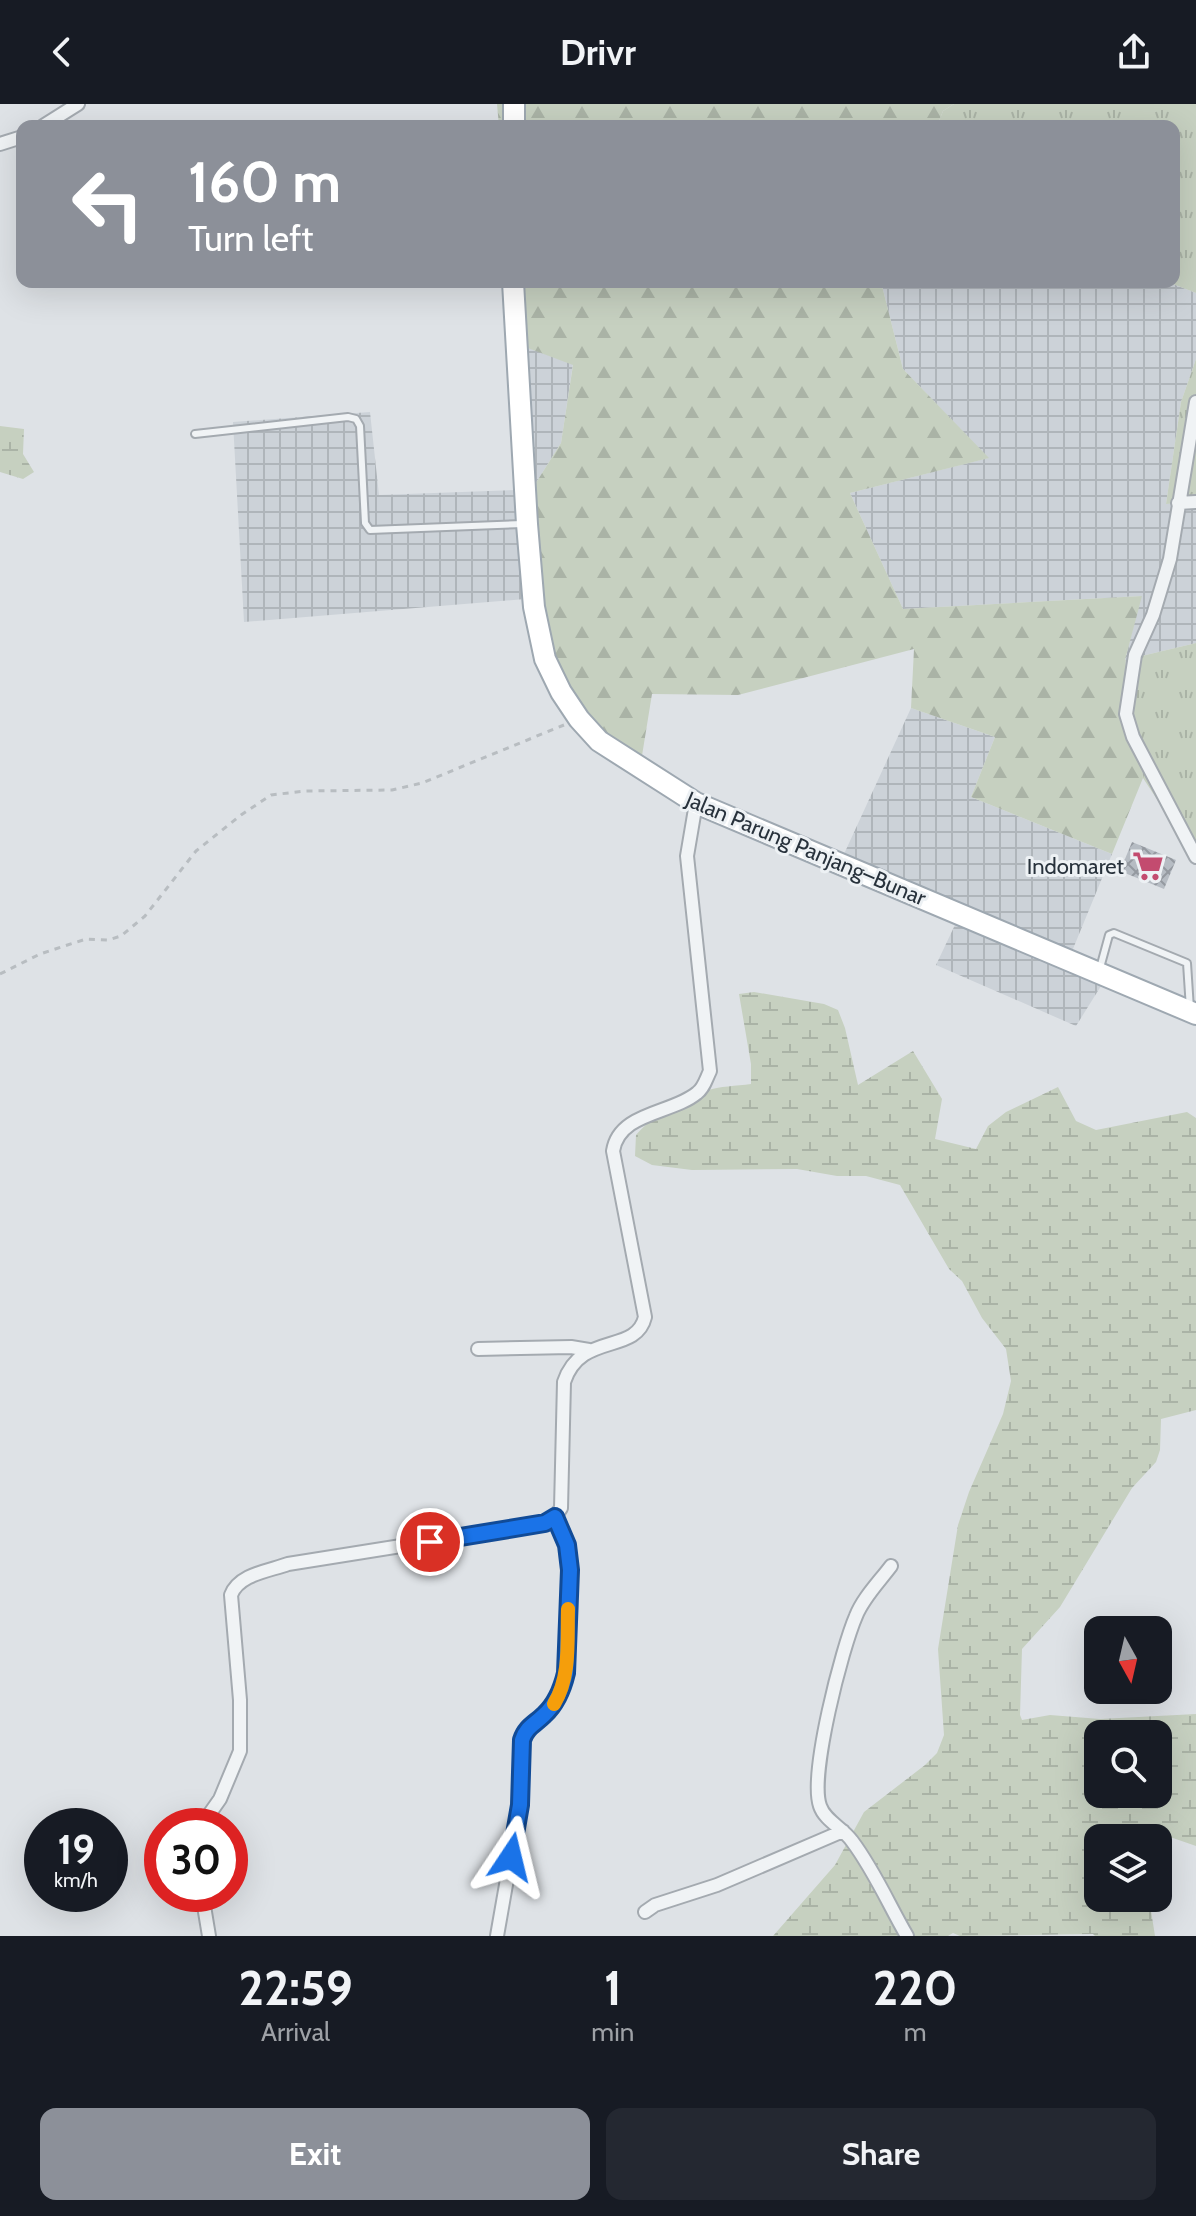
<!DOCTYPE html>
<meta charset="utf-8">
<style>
:root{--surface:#171b24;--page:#242831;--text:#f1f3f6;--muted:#9ea1a6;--accent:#8c9099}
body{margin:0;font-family:Cabin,sans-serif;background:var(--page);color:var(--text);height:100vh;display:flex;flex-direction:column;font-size:30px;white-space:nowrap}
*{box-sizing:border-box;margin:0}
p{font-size:26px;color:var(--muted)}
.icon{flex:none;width:44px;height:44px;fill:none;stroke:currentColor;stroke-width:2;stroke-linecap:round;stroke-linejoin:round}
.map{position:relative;height:1832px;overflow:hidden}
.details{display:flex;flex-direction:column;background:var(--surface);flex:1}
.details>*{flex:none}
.banner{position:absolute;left:16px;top:16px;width:1164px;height:168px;border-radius:16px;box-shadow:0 8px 32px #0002;background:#8c9099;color:#fff;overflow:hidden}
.needle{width:52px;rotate:172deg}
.fabs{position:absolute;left:1084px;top:1512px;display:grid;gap:16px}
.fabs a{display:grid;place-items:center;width:88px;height:88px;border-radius:16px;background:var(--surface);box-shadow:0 8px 32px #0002;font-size:40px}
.speed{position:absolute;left:24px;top:1704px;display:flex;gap:16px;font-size:40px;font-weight:700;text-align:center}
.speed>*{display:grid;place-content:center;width:104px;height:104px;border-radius:50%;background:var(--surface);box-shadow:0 8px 32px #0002;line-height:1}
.speed small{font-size:20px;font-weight:400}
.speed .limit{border:12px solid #d22;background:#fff;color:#111}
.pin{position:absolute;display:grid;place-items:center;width:68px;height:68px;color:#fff;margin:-34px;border:4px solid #fff;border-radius:50%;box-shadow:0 2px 8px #0007}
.me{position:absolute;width:88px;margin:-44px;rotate:10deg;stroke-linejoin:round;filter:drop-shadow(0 0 6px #0008)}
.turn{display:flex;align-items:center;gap:28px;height:168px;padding:0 40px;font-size:36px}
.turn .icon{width:104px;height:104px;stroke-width:2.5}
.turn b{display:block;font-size:56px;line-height:68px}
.eta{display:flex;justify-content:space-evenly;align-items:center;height:136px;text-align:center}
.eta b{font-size:48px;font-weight:700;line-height:56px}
.action{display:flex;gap:16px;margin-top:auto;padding:16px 40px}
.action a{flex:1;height:92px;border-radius:16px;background:var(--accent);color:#fff;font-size:32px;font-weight:700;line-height:92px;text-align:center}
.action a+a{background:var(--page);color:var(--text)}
header{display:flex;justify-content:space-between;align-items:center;height:104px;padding:0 40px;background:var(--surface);font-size:36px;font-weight:700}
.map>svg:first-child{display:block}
.industrial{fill:url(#industrial-grid)}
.grass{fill:url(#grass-tufts)}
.forest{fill:url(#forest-firs)}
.wetland{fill:url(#wetland-marsh);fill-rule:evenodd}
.building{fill:url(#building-cross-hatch)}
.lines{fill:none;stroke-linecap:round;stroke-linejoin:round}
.service-casing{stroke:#a4aab0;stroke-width:10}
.minor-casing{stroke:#a4aab0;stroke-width:16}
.primary-casing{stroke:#9ea8b1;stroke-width:24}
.path{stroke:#b8bdc1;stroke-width:3;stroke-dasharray:6 6;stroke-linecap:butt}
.service{stroke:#f0f3f5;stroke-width:6}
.minor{stroke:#f0f3f5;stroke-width:12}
.primary{stroke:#fff;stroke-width:20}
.route-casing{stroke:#114b97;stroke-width:20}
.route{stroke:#1a73e8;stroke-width:14}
.slow{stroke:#f59e0b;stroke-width:14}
.labels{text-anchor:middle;stroke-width:6;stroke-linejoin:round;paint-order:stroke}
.street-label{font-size:22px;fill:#28323c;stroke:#edf1f4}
.poi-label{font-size:22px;fill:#28323c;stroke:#edf1f4;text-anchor:end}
</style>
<header><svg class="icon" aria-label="back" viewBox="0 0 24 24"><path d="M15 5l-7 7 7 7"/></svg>Drivr<svg class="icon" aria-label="share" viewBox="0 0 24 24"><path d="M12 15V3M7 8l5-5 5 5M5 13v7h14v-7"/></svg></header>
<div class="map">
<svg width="1196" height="1832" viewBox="0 0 1196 1832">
<defs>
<pattern id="industrial-grid" width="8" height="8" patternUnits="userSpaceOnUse" patternTransform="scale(2)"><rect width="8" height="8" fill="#ccd2d8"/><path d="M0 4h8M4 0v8" fill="none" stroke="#afb5ba"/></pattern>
<pattern id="grass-tufts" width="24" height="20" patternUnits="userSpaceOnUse" patternTransform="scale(2)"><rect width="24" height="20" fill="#c6d0c0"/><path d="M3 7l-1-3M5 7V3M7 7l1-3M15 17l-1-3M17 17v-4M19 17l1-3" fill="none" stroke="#aab3a6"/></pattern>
<pattern id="forest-firs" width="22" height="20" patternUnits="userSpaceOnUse" patternTransform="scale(2)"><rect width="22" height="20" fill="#c6d0c0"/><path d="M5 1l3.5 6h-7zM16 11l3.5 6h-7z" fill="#aab3a6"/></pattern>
<pattern id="wetland-marsh" width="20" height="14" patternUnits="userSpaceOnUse" patternTransform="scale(2)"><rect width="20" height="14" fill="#c6d0c0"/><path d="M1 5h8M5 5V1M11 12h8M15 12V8" fill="none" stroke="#aab3a6"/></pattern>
<pattern id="building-cross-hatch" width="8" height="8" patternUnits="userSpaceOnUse" patternTransform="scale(2)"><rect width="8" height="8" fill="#b6bcc3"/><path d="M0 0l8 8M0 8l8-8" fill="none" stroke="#9499a0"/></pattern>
</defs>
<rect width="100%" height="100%" fill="#dee2e6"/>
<path class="industrial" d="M881,178h287l28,11v66l-15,43 -15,102 30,-2v141l-71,17 16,-64 -238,13 -53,-116 138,-35 -85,-89z
M509,237l64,23 -12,79 -41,65 5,91 -281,23 -11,-200 137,-10 9,83 139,-5z
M911,604l84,29 -24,60 141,57 -44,107 38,17 -30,48 -140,-61 26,-55 -118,-56z"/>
<path class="grass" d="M954,0h242v189l-28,-11h6v-156h-237l6,-15z
M1196,255v143l-30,2 15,-102z
M1196,539v216l-53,-81 -18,-118z"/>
<path class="forest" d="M497,0h457l-11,7 -6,15h-438z
M508,178h373l22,87 86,89 -139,35 53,116 239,-13 -17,64 18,118 -31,76 -141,-57 24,-60 -84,-29 3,-59 -176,46 -86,-1 -12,74 -98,-99 -22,-161 41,-65 12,-78 -64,-24z"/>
<path class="wetland" d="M0,322l24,3 -1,25 11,18 -11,7 -23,-7z
M754,888l70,12 14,6 7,18 13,57 55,-34 29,48 -7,40 41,10 12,-23 18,-14 52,-25 18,34 20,9 91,-18 9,6v292l-35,9 -1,31 -4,12 -24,26 -72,119 -38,42 -2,66 2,5 28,-5 50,4 96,-5v132l-26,-9 -72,1v60h51l6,38h-60l-2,-2 -133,2 -7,-3 -5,3h-175l62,-71 29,-53 61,-47 12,-12 7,-18 -6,-86 20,-124 11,-33 34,-78 8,-33 -5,-32 -24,-31 -20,-37 -13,-12 -49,-84 -34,-9h-29l-40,-7 -105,1 -40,-5 -17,-9 1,-21c16,-19 46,-37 70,-44 14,-5 30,-5 45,-7v-20l-12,-70zM1098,1630h60v60h-60z"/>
<path class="building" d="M1132,738l44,18 -12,29 -44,-18z"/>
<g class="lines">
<defs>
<path id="service" d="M195,330l153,-17 8,2 4,7 5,97 5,7 153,-6
M1100,864l9,-33 5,-2 73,30 3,46"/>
<path id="minor" d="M43,22l35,-22
M0,40l22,-7
M1196,298l-26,157 -17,56 -18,40 -9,59 7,23 63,120
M1178,399l18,-1
M478,1245l93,-2 18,3
M891,1462c-12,16 -28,32 -35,50 -14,32 -47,159 -36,190 5,15 23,22 32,35 22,29 37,64 55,95
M201,1722l19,-27 20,-48v-51l-9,-105c8,-21 38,-24 57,-31l257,-41 10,-6 6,-9 3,-126c17,-51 72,-27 81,-65l-32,-166c6,-39 59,-37 84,-58 7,-5 9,-14 13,-22l-23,-215 9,-53
M202,1790l7,42
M645,1808l10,-7 62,-20 126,-54
M497,1832l23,-131 2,-65c4,-13 13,-16 22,-25 12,-11 18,-25 22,-42l4,-103 -3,-25 -12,-28"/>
<path id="primary" d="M514,0v22
M513,178l14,242 7,83 11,52 16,33 18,27 20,22 97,62 500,211"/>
</defs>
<use href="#service" class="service-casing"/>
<use href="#minor" class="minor-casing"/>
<use href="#primary" class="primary-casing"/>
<path class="path" d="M0,870l40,-20 46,-15 22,1 13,-4 24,-20 51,-65 45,-36 30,-20 34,-4 87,-1 30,-7 142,-58"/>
<use href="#service" class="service"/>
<use href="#minor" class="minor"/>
<use href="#primary" class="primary"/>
</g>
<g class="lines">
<defs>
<path id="route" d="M430,1438l115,-19 10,-6 12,28 3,25 -4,103c-4,17 -10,31 -22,42 -9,9 -18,12 -22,25l-2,65 -9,52"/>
</defs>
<use href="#route" class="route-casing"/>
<use href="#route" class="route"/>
<path class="slow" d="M554,1600c17,-28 13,-63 14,-95"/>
</g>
<defs>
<symbol id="supermarket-bare" viewBox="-9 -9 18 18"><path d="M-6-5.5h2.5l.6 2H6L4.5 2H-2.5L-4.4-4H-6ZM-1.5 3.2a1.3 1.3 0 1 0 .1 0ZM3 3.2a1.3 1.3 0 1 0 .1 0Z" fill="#c34b6f" stroke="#edf1f4" stroke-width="2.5" paint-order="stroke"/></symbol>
</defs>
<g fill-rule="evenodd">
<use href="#supermarket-bare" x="1126" y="740" width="44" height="44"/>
</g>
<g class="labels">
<g class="street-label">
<text transform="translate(806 744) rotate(23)" y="8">Jalan Parung Panjang–Bunar</text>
</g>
<g class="poi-label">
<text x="1124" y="770">Indomaret</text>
</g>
</g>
</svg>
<div class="fabs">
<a><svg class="needle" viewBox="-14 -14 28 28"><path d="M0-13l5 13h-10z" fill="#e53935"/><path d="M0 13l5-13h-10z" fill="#9ea1a6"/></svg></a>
<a><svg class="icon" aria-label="search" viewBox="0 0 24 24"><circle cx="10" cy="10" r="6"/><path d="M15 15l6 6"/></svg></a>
<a><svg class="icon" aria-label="layers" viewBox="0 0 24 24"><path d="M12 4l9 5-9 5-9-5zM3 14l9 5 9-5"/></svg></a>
</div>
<div class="speed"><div>19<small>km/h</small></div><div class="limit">30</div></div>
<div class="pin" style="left:430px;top:1438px;background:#d93025"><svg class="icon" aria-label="arrive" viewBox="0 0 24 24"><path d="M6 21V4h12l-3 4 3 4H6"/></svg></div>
<svg class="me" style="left:511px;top:1753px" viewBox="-20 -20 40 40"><path d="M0-17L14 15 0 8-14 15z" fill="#1a73e8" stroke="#fff" stroke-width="4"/></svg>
<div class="banner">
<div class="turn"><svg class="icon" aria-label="left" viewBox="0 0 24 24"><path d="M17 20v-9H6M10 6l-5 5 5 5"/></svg><div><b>160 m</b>Turn left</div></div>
</div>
</div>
<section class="details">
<div class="eta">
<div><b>22:59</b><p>Arrival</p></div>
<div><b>1</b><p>min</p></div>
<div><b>220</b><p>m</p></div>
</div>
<div class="action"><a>Exit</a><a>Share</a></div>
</section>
